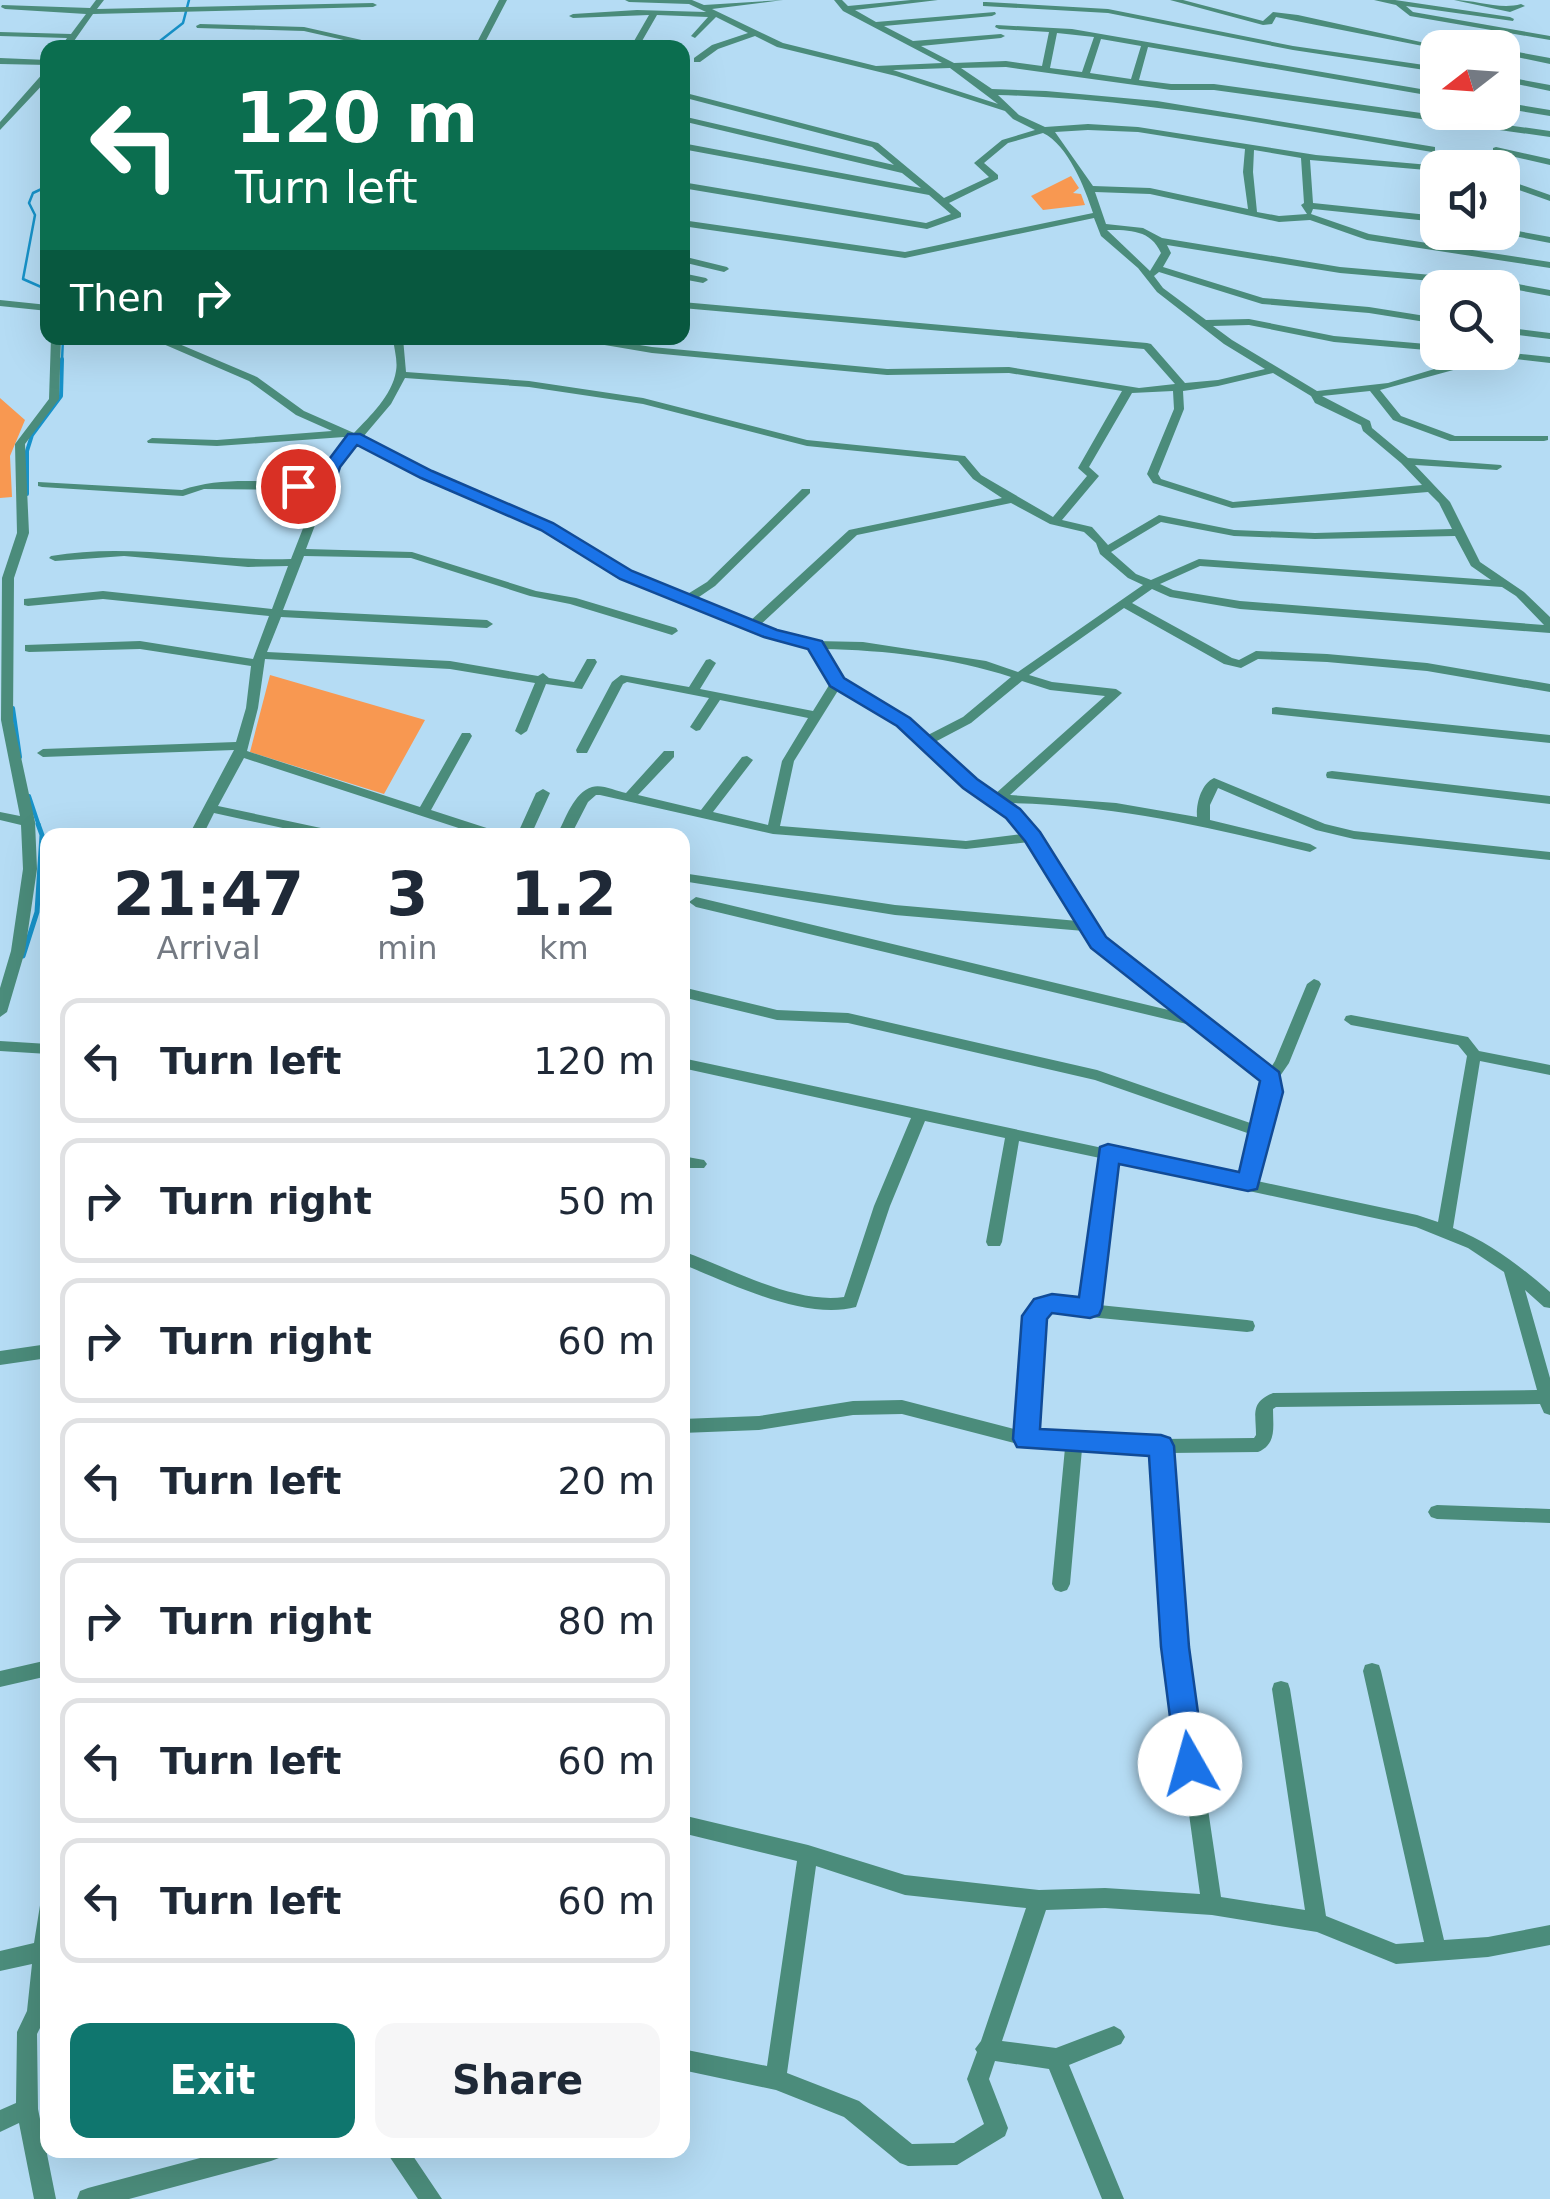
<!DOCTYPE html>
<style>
:root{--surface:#fff;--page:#f6f6f7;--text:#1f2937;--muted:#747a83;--line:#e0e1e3;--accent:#0f766e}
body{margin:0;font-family:"DejaVu Sans",sans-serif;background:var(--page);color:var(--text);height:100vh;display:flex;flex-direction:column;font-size:38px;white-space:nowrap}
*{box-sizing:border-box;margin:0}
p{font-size:32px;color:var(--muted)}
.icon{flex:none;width:55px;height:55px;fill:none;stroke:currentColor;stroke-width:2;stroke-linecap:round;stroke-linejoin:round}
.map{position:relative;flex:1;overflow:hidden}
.panel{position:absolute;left:40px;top:828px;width:650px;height:1330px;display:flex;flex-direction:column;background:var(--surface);border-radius:20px;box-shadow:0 10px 40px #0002}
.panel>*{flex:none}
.top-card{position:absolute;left:40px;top:40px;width:650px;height:305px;border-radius:20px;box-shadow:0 10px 40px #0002;background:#0b6e4f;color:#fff;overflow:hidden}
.needle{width:65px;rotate:253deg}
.fabs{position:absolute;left:1420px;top:30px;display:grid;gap:20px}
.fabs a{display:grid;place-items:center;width:100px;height:100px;border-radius:20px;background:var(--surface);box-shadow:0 10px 40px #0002;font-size:50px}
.pin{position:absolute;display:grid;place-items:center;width:85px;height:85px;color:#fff;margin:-42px;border:5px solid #fff;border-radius:50%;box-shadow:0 2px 10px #0007}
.me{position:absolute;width:110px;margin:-55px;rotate:353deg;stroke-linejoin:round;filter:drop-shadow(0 0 8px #0008)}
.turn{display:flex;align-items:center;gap:35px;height:210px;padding:0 30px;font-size:45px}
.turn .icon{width:130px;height:130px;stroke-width:2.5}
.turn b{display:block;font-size:70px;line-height:85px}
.then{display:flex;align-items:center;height:95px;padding:0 30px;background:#0003;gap:20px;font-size:38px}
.eta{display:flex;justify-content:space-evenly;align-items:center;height:170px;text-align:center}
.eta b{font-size:60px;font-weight:600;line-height:70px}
.action{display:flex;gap:20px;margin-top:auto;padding:20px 30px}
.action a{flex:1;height:115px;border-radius:20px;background:var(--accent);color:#fff;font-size:40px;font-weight:600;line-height:115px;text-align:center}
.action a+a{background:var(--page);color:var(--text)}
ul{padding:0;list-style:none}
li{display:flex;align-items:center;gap:30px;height:125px;margin:0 20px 15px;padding:0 10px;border:5px solid var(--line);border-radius:20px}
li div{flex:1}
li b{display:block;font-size:38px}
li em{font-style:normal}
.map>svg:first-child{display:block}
.green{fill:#f89851}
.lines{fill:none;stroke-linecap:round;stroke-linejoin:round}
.stream-far2{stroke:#1792c9;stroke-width:2.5}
.stream-far1{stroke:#1792c9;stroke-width:4}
.stream{stroke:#1792c9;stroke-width:5}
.minor{fill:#4b8c7b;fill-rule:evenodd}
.route{fill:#1a73e8;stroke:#114b97;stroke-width:2.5}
</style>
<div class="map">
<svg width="1550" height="2199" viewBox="0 0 1550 2199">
<rect width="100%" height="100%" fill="#b5dcf4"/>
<path class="green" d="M1071,176l8,12 -6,5 8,1 4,11 -42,5 -12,-14z
M0,398l25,22 -15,36 2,41 -12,1z
M270,675l155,45 -41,74 -134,-42z"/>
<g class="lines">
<path class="stream-far2" d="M151,48l32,-25 6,-23
M48,186l-15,7 -4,10 6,12 -12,64 25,11
M62,361l1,-23"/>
<path class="stream-far1" d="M27,494v-43l5,-16 29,-39 1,-37
M13,708l7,49
M29,796l10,30"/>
<path class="stream" d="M23,956l14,-44 5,-77 -4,-11"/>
<path class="minor" d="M96,0h8l-7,9 276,-6 4,2 -4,2 -280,7 -19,27h217l1,2 -4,2 -221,1 -4,-2 4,-6 -67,-2v-4l71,2 15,-20 -81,-5 -4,-2 1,-2 88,3z
M499,0h8l-25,48h-8z
M625,0h67l12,5 79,-5 -71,9 71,34 93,23 66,-3 -99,-52 -9,-11h8l6,6 63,-6h27l-83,10 21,12 119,-10 1,2 -4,2 -108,10 29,15 88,-7 4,2 -4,2 -80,8 33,17 52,-2 36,5 7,-34 -50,-3 -4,-2 1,-2 76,4 366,63v5l-290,-50 -9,33 32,4h43l336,47v6l-336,-47h-43l-165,-23 -45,1 31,21 54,2 111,10 278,46v4l-3,1c-144,-24 -287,-53 -434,-57l21,20 26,12 43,-3 50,3 178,28 125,11 -3,2v3l-128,-11 3,43 125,13v6l-125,-13 -2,5 58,20 181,28v6l-183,-28 -57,-20 -31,2 -129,-28 -55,-2 11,32 37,4 19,10 178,29 161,14 49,9v6l-49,-9 -161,-14 -173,-28 4,8 -8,14 100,31 106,9 69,11v6l-69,-11 -107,-9 -103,-32 -5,4 9,12 43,32 43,-1 85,17 104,9v6l-104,-9 -85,-17 -36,1 19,14 85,51 71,-8 63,-19 40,-7 -21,-5h32l48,5v6l-43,-5 -50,11 -77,21 21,26 54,20h93v4l-4,1h-94l-57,-21 -23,-29 -48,5 48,25 2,7 36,30 93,7 1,2 -5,3 -82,-5 35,37 30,60 44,30 26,25v16l-310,-24 -70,-12 -18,-8 -20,14 100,55 7,2 17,-9 71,3 100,9 123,21v8l-123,-21 -100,-9 -69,-3 -17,9 -17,-4 -100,-56 -95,67 23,7 64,7 6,4 -112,102 106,8 81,14c-1,-13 4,-33 17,-39l111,46 29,7 196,21v8l-196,-21 -38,-9 -98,-42 -8,17v15l100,24 7,4 -7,4c-100,-25 -200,-48 -304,-49 38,26 63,81 87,120l4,1 6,15 167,130 5,-8 32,-77 7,-5 5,2 2,3 -32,79 -11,16v14l-21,88 160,34 21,7 29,-166 -9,-11 -107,-20 -7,-5 2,-4 5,-1 112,21 5,1 11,14 71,14v10l-70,-14 -27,167c38,15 67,38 97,64v16l-6,-1 -19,-17 25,88v37l-6,-2 -4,-9 -264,3 -3,2c0,18 4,35 -15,43l-88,1 14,194 37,250 84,13 -33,-221 2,-6 7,-2 7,2 2,6 36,227 70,28 28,-2 -61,-271 2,-6 7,-2 7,2 2,6 63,269 44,-3 62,-12v20l-62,12 -92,7 -79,-32 -105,-17 -107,-7 -59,2 -44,131 54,7 58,-22 7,4 4,7 -4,7 -52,21 55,134h-22l-53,-130 -54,-8 -6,18 19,49 -3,8 -48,29 -49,1 -8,-3 -56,-46 -68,-27 -94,-20v-21l85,17 30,-205 -115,-28v-18l126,30 97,30 134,15 66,-2 95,6 -34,-247 -13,-194 -71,-4 -12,135 -3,6 -6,2 -6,-2 -3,-6 13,-136 -39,-2 -124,-32 -49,1 -94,15 -77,3v-14l77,-3 94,-15 49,-1 116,30 8,-114 11,-15 6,-1 39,3 18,-145 -81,-17 -17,101 -2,4h-12l-2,-4 19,-104 -80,-17 -35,85 -34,101c-51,14 -127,-24 -174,-43v-13c48,17 111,53 162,46l30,-91 37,-88 -229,-50v-10l561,120 10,-43 -158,-55 -247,-57 -71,-3 -95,-23v-10l95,23 71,3 249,57 159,55 8,-32v-13l-69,-54 -499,-119 -7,-5 7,-5 481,115 -84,-67 -9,-14 -189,-16 -213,-34v-8l213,32 183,16 -49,-79 -63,7 -193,-15 -173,-39h-4l-8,7 -17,33h-14c8,-15 17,-43 35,-48 10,-3 24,4 34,6l38,-42h10v6l-36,38 63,15 41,-53 5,-1 6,4 -40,52 55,13 14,-64 26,-43 -88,-18 -20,30 -4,1 -6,-4 19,-29 -82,-16 -4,2 -36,69h-10l-1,-3 36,-68 9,-7 68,12 17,-27 4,-1 6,4 -16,26 113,22 18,-29 -21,-35 -63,-18 -125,-52 -79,-49 -121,-51 -34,-21 -31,-13 -20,24 -31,82 106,3 124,39 40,7 100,30 2,3 -6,4 -102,-31 -40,-8 -119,-38 -107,-2 -21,54 204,10 6,4 -6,4 -206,-11 -14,35 183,9 88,15 5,-3 6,5 25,4 13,-23h8l2,3 -15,27 -36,-5 -19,47 -6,4 -6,-4 20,-48 -85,-14 -185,-10 -7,49 -11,43 173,56 42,-74h8l2,3 -41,74 68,22 2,3h-21l-236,-77 -26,48 117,25 7,4h-27l-101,-22 -11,22h-14l45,-85 -191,7 -6,-4 6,-4 193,-7 10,-34 5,-42 -111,-17 -111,3 -4,-1v-6l115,-4 113,18 16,-43 -166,-17 -75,7 -4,-1v-6l79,-8 169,18 16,-43 -40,1 -124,-11 -69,5 -6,-3 2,-2c80,-14 160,6 240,3l27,-69 -114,-1 -21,7 -141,-9 -4,-1v-4l144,8c43,-15 93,-7 138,-6l7,-17 22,-28 -5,-2 -127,9 -69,-3 -1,-2 5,-3 65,2 115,-9 -36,-16 -47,-34 -95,-41 -1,-2h12l92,39 47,34 50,22c16,-17 38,-37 42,-62 2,-10 -2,-22 -3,-33h10l3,34 123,9 114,17 164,42 158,16 16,19 72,42 34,-41 -9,-8 44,-77 -113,-18 -122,2 -235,-22 -71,-12 -5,-3h20l56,9 235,22 122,-2 130,21 36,-4 -31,-35 -462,-41v-6l465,41 4,1 34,39 33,-3 47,-11 -41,-25 -67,-52 -19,-24 -37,-32 -7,-18 -189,40 -223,-32v-6l223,32 188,-39c-8,-25 -25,-68 -50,-80l-35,10 -24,20 14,12v4l-49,24 12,10v4l-34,12 -245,-41v-6l244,41 25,-9 -22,-19 -247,-46v-6l239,45 -19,-15 -220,-52v-5l212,49 -22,-18 -190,-50v-5l196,51 66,55 45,-21 -15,-14 28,-23 33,-10 -22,-11 -8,-8 -109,-35 -119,-29 -22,-11 -37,13 -18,13h-6v-4l18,-13 36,-12 -32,-16 -21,21 -4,-2 17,-19 -51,-2 -19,33h-8l19,-33 -76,3 -4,-2 4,-2 64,-4 69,2 -17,-8 -60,-2zM1057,33l37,4 -12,35 -32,-4zM1101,39l40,7 -10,33 -41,-6zM950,68l48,36 -105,-34zM1088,130l50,2 107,17 -2,23 5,37 -98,-21 -57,-2 -38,-54zM1254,150l47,8 3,45 -3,2 6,9 -28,2 -22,-4 -4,-40zM1107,230c23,0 44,0 54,23l-11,18zM1273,373l38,23 4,7 46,22 2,6 38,32 21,22 -189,17 -72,-23 -3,-5 26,-65 -1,-18 35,-5zM405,378l124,9 114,17 164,42 151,15 15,18 29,19 -153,32 -99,91 -54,-22 19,-13 95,-93v-4h-8l-95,93 -21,13 -56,-22 -79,-49 -121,-51 -34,-21 -33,-15 28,-33zM1173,391l1,18 -27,65 6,9 79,25 196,-16 11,11 13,26 -137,4 -81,-3 -75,-15 -51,30 -16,-18 -30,-7 37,-44 -10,-9 43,-74zM1011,503l39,21 34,8 12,11 4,11 28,24 15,7 -125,87 -32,-11 -123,-19 -48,-1 -55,-16 97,-90zM1161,522l73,14 81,3 140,-3 16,30 20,14 -292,-21 -48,21 -15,-6 -25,-22zM1200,566l302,21 14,9 28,29 -304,-24 -67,-11 -13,-6zM823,649c61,1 131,9 188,28l-48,40 -37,19 -19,-17 -65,-39zM1022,681l28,9 55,6 -111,99 -19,-14 -42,-38 38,-20zM839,689l60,36 66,62 43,30 15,17 -57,7 -186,-15 14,-65zM1115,1162l301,65 52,21 36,24 33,118 -264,3c-23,9 -17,21 -17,42l-2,3 -93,1 -126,-7 7,-114 5,-5 200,19 6,-1 2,-5 -2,-5 -6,-1 -148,-15zM816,1866l89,29 121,13 -45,133 -6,8 2,3 -10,27 17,45 -30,19 -42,1 -53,-43 -72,-28z
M1170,0h13l80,21 10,-9 25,3 150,33 -10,1 -162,-32 -4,7 -9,1z
M1374,0h21l115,17 4,2 -1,2 -107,-15 7,6 137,24v4l-140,-24 -14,-11z
M1454,0c22,0 46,10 67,4l4,2 -15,6z
M986,2l122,7 185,37 145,21v5l-145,-22 -185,-37 -125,-7v-4z
M200,24l104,3 93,21h-18l-75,-17 -107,-3 -1,-2z
M1502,49l48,9v6l-48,-10z
M0,58l48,2v5l-48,-1z
M45,71h3v8l-48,51v-8z
M1502,76l48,9v6l-48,-10z
M1502,102l48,8v6l-48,-8z
M1496,147l54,12v6l-57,-13v-4z
M1502,178l48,17v6l-48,-17z
M1502,228l48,9v6l-51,-10 3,-1z
M682,256l45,11 2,2 -5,3 -42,-10z
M682,273l24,5 2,2 -5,3 -21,-4z
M0,300l48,5v6l-48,-5z
M1502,327l48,6v6l-48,-6z
M51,338h10l-2,61 -34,45 4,89 -15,45 -1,142 22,102 2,47 -12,82 -18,61 -7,5v-29l11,-37 12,-82 -2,-44 -21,-5v-8l20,4 -19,-96 1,-142 15,-45 -2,-89 34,-45z
M1276,707l274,28v8l-278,-29v-6z
M1332,771l218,25v8l-223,-26 -1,-3 1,-3z
M543,789l7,4 -19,42h-14l19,-42z
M0,1041l48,3v10l-48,-3z
M682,1156l22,4 3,4 -3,4h-22z
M48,1344v14l-48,7v-14z
M1437,1505l113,4v14l-113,-4 -6,-2 -3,-5 3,-5z
M48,1660v16l-48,11v-16z
M48,1896v116l-11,22 1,75 18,90h-22l-15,-76 -19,9v-22l16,-7 1,-71 10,-21 5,-47 -32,7v-20l34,-8 7,-44z
M230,2150h52l-3,8 -8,3 -142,38h-52l3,-8 8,-3z
M385,2150h24l33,49h-24z"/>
</g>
<path class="route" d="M348,434h12l72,37 121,52 79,48 145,59 45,11 22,37 66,40 67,61 43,30 20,23 66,105 173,135 4,20 -26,97 -9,2 -129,-27 -17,144 -3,7 -9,3 -38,-5 -5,6 -7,110 121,6 9,3 4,8 15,201 16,117 -4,9 -11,4 -10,-4 -4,-9 -15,-117 -12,-191 -132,-9 -4,-8 9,-123 12,-17 18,-5 27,3 21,-150 8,-3 131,28 21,-91 -169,-133 -66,-107 -19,-23 -43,-30 -66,-62 -67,-40 -22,-37 -44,-12 -144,-58 -79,-49 -120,-52 -64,-33 -17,22 -8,24 -39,-1v-7l26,-1 5,-16z"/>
</svg>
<div class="fabs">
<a><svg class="needle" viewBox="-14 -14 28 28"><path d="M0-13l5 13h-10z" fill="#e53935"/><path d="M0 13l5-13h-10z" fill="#747a83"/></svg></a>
<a><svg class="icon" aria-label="sound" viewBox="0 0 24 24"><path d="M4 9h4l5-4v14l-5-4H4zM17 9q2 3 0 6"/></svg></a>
<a><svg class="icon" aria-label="search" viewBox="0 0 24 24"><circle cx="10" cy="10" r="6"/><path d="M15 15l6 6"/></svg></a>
</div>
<div class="pin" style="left:298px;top:486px;background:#d93025"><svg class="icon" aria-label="arrive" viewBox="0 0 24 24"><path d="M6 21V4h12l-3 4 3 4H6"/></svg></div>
<svg class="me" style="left:1190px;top:1764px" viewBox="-20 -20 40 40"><circle r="19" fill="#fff"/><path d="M0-13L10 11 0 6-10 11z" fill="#1a73e8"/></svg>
<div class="top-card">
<div class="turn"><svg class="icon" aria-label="left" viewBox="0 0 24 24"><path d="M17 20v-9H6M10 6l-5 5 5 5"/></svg><div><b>120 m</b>Turn left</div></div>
<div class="then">Then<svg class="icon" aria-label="right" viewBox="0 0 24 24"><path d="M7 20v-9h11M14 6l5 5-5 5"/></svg></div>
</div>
<section class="panel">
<div class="eta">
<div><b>21:47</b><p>Arrival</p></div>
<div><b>3</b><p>min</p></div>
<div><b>1.2</b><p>km</p></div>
</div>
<ul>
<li><svg class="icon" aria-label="left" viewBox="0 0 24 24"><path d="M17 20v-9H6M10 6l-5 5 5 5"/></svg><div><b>Turn left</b></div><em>120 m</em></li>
<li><svg class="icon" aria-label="right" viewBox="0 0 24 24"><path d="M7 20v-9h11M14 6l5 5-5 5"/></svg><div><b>Turn right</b></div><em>50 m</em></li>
<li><svg class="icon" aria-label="right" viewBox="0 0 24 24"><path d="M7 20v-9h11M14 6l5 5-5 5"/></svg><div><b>Turn right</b></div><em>60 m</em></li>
<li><svg class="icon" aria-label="left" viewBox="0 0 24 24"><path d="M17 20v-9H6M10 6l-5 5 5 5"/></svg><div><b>Turn left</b></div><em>20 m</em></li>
<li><svg class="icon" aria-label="right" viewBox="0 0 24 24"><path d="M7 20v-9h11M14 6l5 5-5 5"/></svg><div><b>Turn right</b></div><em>80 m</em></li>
<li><svg class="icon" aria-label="left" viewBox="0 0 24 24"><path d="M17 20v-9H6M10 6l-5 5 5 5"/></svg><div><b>Turn left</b></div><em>60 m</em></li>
<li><svg class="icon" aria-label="left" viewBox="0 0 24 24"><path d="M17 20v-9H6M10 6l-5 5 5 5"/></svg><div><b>Turn left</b></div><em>60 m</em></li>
</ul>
<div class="action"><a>Exit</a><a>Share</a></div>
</section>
</div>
